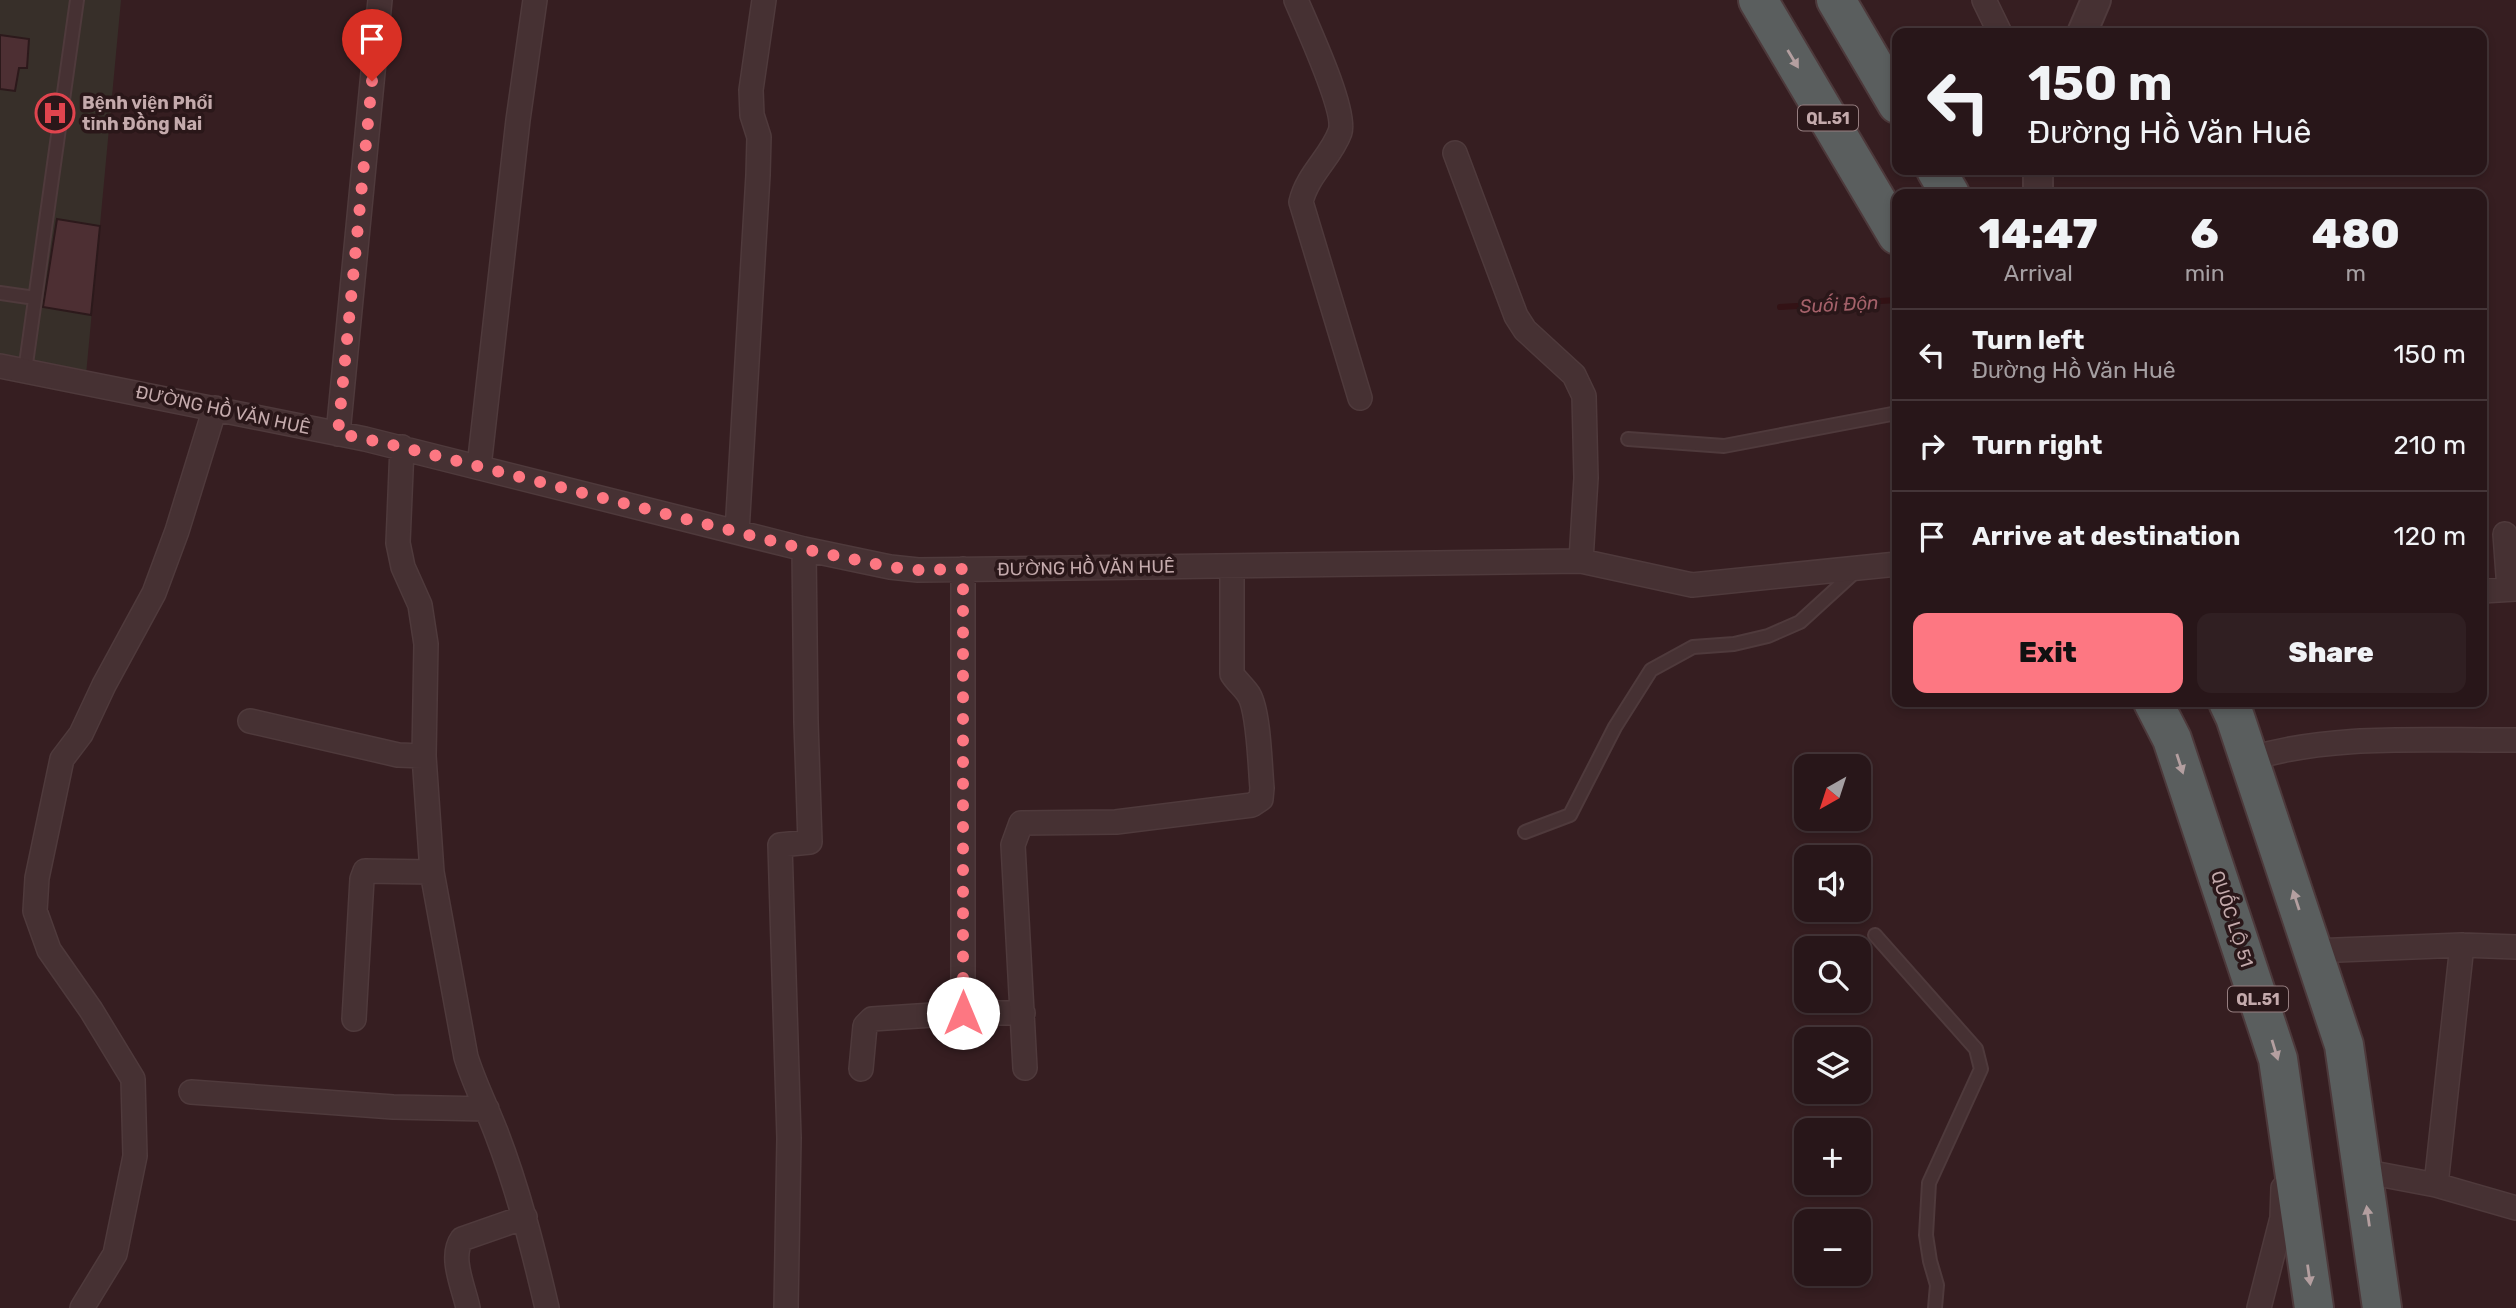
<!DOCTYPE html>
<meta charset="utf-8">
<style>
:root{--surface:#281619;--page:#301f22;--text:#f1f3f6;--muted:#a59fa2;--line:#443538;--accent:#fd7782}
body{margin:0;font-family:Rubik,sans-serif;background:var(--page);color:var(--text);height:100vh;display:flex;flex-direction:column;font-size:26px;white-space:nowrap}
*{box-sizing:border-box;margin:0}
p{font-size:23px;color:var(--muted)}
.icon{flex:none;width:38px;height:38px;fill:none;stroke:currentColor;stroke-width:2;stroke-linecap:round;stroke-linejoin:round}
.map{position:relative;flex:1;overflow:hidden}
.side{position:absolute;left:1892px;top:189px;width:595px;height:518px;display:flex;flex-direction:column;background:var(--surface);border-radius:14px;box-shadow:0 4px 10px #0003,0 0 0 2px var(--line)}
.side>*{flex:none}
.hud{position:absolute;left:1892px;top:28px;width:595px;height:147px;border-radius:14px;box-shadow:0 4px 10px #0003,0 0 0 2px var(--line);background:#281619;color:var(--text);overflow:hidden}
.needle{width:46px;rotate:219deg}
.buttons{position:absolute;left:1794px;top:754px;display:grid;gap:14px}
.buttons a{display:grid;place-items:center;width:77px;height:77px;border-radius:14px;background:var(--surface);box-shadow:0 4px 10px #0003,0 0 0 2px var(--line);font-size:35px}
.pin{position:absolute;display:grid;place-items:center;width:60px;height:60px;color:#fff;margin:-72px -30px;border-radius:50% 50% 50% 0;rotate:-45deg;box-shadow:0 0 7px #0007}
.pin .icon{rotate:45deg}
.me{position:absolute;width:77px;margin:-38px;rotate:0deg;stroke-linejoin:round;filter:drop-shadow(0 0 5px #0008)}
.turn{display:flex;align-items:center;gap:24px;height:147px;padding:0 21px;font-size:32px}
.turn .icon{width:91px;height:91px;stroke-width:2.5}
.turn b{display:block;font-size:49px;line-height:60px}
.eta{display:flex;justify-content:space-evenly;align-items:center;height:119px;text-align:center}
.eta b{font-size:42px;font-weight:800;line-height:49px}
.cta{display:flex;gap:14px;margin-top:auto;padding:14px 21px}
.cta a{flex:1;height:80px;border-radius:14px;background:var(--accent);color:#111;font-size:28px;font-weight:800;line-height:80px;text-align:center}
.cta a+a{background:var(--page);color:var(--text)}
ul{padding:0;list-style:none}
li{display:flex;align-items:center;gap:21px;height:91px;padding:0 21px;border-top:2px solid var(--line)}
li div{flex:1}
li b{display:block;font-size:26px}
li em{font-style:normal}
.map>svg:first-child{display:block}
.medical{fill:#372f29}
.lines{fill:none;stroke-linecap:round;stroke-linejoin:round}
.stream{stroke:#331215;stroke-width:6}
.building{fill:#4d2f33;stroke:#2c191b;stroke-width:2}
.service-casing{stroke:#4f3a3c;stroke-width:16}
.minor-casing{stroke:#4f3a3c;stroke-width:26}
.tertiary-casing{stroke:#4f3a3c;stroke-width:32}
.trunk-casing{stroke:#4d393b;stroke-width:42}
.service{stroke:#463133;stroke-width:12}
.minor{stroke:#463133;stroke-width:23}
.tertiary{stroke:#463133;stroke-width:28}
.trunk{stroke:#5a5e5e;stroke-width:38}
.oneway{fill:#b49fa0}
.route{stroke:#fd7782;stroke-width:12;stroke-dasharray:0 21.6}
.labels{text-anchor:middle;stroke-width:7;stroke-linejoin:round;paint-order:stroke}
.shield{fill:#2a1719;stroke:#967e80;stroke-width:2}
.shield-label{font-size:16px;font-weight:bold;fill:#c4aaac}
.poi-label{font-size:18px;font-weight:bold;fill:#c4aaac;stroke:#2a1719;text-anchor:start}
.street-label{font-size:18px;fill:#c4aaac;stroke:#2a1719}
.water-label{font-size:19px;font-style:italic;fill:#a5616a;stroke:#2a1719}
</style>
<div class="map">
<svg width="2516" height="1308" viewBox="0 0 2516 1308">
<rect width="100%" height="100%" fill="#361e21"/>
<path class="medical" d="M0,0h121l-35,375 -86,-16z"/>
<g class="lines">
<path class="stream" d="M1780,307l117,-7"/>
</g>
<path class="building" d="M0,35l29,4 -2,29h-8l-4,23 -15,-2z
M57,219l43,7 -9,89 -48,-8z"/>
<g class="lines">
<defs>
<path id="service" d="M0,293l35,5
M25,371l52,-371
M1628,439l96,7 173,-33
M1525,832l45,-17 45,-88 36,-57 42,-23 41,-3 34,-8 32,-14 57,-52
M1875,935l101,114 5,20 -52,114 -3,52 4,26 7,24 -2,23"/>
<path id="minor" d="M1296,0c10,24 51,111 44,132 -9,25 -33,43 -39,70l59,196
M1984,0l16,33
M1455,153l61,163 9,14 49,45 10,21 2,82 -5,83
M0,366l365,73 439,110 86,18 28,3 663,-9 111,24 205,-21
M338,434l42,-434
M402,447l-4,96 5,24 17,38 6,39 -2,112 8,116 34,185c8,26 20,49 30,75 22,57 37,116 51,176
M479,467l39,-347 17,-120
M737,532l21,-357 1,-38 -7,-22 -1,-25 13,-90
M2505,534l4,55
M963,569v444
M2482,591l34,-2
M250,721l148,34 26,1
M2249,759c85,-26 179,-18 267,-19
M2313,951l149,-6 54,2
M354,1019l8,-140 3,-8 67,1
M1025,1068l-12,-223 8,-22 95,-1 136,-17 9,-6 1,-11c-2,-21 -3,-76 -13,-93 -5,-8 -12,-13 -17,-21v-108
M861,1069l4,-43 7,-7 91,-6h60
M191,1092l202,15 94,2
M2362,1171l74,14 80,23
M2436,1185l26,-240
M82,1308l33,-54 20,-98 -2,-77 -42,-69 -42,-60 -14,-39 2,-33 25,-119 19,-25 23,-49 50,-92 23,-62 38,-123
M468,1308c-4,-20 -19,-51 -6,-69l63,-22
M786,1308l3,-170 -9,-293 30,-3 -4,-120 -2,-173
M2259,1308l23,-90 1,-30"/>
<path id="tertiary" d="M2082,33l14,-33
M2038,194v-24"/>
<path id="trunk" d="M1758,0l139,235
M1836,0l61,104
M1936,170l14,24
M2153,702l19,37 106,320 36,249
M2228,702l7,15 109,328 38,263"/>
</defs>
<use href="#service" class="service-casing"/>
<use href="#minor" class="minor-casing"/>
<use href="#tertiary" class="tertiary-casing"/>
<use href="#trunk" class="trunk-casing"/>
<use href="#service" class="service"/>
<use href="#minor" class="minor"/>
<use href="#tertiary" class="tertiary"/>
<use href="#trunk" class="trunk"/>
</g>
<defs><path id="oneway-solid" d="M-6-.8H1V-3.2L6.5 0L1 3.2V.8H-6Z" transform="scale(1.75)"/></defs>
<g class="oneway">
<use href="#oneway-solid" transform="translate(1793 59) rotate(59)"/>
<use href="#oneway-solid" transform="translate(2180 764) rotate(72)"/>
<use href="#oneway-solid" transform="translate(2296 900) rotate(-108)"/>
<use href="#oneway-solid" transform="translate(2275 1050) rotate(73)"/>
<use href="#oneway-solid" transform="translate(2368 1216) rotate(-98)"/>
<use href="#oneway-solid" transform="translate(2309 1275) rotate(82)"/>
</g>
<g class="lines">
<path class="route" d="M372,81l-34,352 64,14 402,102 86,18 28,3 45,-1v444"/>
</g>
<defs>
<symbol id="hospital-ring" viewBox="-11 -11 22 22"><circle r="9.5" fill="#2a1719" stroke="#e0444e" stroke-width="1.5"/><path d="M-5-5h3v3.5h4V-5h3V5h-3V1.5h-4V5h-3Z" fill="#e0444e"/></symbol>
</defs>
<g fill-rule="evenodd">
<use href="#hospital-ring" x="33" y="91" width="44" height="44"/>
</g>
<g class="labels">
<g class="shield">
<rect x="1798" y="105.5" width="60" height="25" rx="5"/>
<rect x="2228" y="986.5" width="60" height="25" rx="5"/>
</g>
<g class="shield-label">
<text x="1828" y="124">QL.51</text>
<text x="2258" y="1005">QL.51</text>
</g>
<g class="poi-label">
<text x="82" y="109">Bệnh viện Phổi<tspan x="82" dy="21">tỉnh Đồng Nai</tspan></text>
</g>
<g class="street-label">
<text transform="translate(223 410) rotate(12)" y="6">ĐƯỜNG HỒ VĂN HUÊ</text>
<text transform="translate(1086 568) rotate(-1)" y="6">ĐƯỜNG HỒ VĂN HUÊ</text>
<text transform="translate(2232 919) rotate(72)" y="6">QUỐC LỘ 51</text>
</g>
<g class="water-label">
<text transform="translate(1839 304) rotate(-3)" y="7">Suối Độn</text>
</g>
</g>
</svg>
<div class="buttons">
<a><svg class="needle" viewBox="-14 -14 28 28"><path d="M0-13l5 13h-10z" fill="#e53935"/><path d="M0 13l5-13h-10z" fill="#a59fa2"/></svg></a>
<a><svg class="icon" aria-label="sound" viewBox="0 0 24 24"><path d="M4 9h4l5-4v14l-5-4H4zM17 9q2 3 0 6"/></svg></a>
<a><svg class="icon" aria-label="search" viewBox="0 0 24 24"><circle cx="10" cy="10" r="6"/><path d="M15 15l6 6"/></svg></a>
<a><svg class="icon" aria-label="layers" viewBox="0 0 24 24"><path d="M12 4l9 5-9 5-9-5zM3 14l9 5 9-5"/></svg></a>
<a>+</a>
<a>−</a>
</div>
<div class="pin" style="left:372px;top:81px;background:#d93025"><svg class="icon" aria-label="arrive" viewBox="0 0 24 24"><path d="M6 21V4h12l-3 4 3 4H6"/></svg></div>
<svg class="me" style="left:963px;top:1013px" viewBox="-20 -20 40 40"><circle r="19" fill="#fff"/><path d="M0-13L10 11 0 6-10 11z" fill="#fd7782"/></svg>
<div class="hud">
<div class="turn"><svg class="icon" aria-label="left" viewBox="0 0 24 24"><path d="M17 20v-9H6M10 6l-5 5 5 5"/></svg><div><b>150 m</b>Đường Hồ Văn Huê</div></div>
</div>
<section class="side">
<div class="eta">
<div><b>14:47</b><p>Arrival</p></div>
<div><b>6</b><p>min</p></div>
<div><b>480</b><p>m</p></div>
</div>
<ul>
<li><svg class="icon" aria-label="left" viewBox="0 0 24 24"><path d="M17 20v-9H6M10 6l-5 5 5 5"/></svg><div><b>Turn left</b><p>Đường Hồ Văn Huê</p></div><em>150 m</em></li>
<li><svg class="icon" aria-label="right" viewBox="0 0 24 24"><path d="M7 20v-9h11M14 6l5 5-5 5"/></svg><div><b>Turn right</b></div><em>210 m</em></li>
<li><svg class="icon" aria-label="arrive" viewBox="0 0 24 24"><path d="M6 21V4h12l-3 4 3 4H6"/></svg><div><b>Arrive at destination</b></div><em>120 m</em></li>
</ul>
<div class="cta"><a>Exit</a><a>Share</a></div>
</section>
</div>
